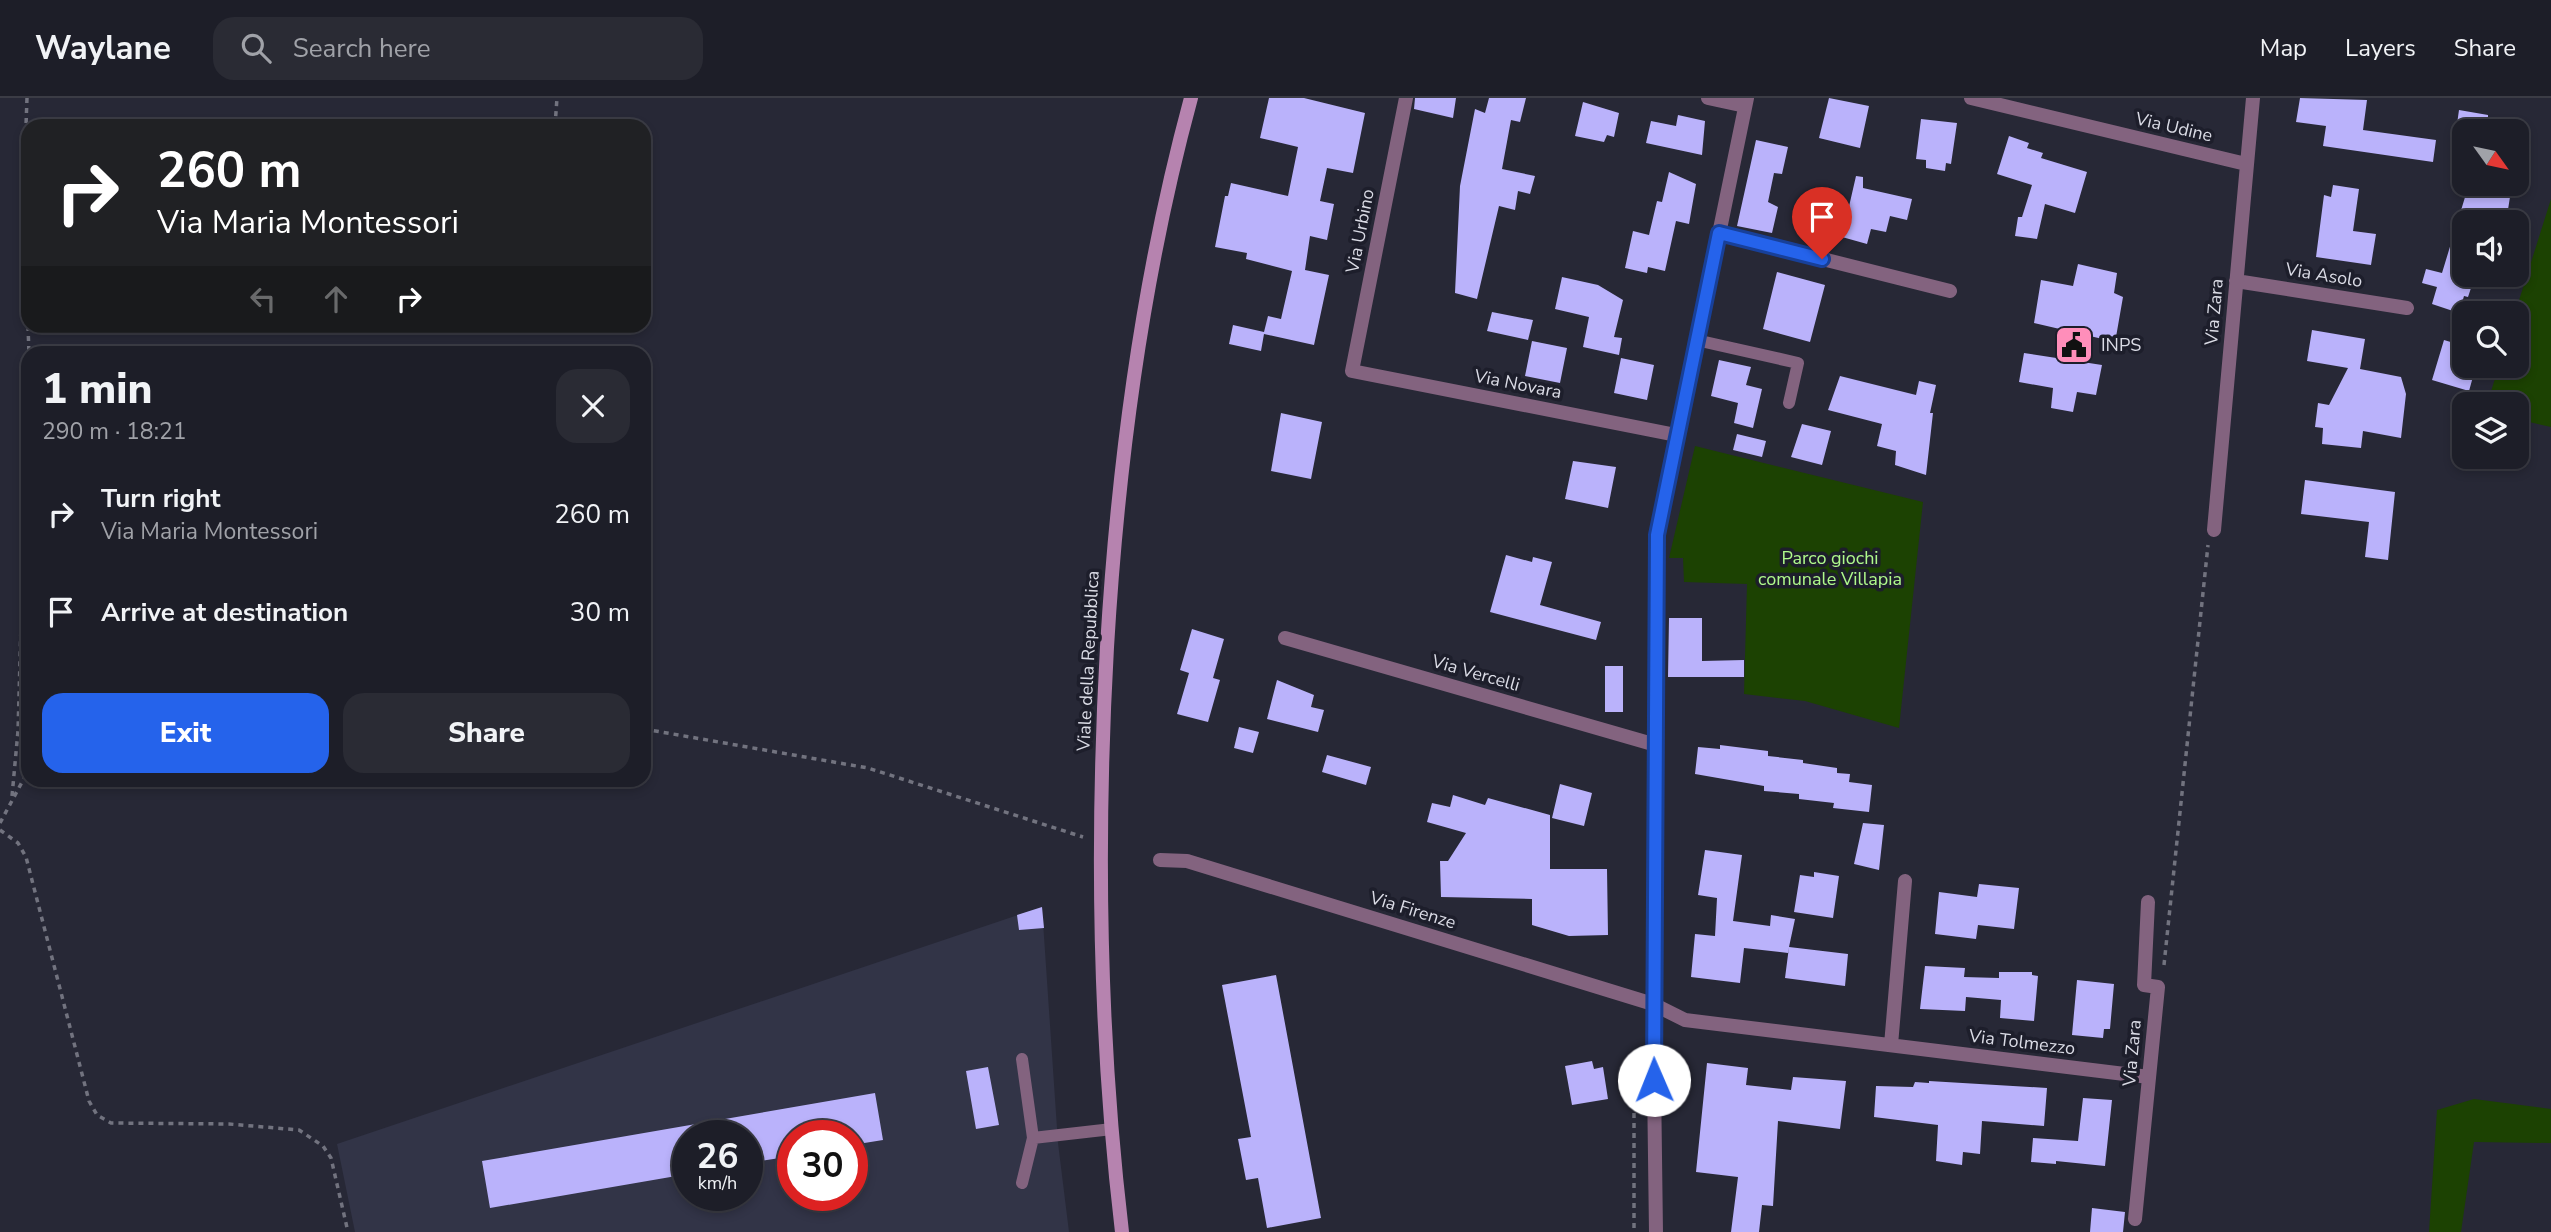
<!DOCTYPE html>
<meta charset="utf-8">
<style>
:root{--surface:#1d1e28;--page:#2a2b34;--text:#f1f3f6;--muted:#a0a2a8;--line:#3b3c45;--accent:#2563eb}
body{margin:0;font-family:"Nunito Sans",sans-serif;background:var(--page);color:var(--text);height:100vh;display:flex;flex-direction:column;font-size:26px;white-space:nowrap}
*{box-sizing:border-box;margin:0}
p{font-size:23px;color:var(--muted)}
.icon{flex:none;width:38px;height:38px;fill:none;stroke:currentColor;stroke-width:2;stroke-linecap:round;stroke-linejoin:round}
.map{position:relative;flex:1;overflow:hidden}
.details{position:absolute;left:21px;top:248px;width:630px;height:441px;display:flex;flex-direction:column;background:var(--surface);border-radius:21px;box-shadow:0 4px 10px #0003,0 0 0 2px var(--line)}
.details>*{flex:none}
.top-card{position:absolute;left:21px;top:21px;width:630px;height:214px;border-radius:21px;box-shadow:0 4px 10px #0003,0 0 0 2px var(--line);background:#202124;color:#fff;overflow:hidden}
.needle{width:46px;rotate:123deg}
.fabs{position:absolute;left:2452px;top:21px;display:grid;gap:14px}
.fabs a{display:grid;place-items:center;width:77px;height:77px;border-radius:14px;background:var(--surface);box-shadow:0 4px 10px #0003,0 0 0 2px var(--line);font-size:35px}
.speed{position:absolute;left:672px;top:1022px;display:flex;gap:14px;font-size:35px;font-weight:700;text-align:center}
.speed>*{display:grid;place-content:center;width:91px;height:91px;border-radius:50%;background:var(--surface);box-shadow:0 4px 10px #0003,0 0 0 2px var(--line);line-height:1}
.speed small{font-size:18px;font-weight:400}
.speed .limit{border:10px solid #d22;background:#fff;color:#111}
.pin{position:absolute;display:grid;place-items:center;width:60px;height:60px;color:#fff;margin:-72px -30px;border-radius:50% 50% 50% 0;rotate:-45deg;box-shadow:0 0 7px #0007}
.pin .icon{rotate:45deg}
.me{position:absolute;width:77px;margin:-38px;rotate:359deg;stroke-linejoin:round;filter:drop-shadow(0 0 5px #0008)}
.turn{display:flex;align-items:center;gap:24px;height:147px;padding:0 21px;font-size:32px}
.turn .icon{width:91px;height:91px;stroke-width:2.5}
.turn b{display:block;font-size:49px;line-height:60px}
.lanes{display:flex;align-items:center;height:66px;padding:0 21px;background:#0003;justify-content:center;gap:35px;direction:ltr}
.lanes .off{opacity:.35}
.round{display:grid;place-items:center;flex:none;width:74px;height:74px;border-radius:21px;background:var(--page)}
.head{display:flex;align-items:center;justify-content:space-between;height:119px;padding:0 21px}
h1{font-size:42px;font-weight:800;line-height:52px}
.action{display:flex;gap:14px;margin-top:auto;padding:14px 21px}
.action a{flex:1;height:80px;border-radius:21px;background:var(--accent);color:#fff;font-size:28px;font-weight:800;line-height:80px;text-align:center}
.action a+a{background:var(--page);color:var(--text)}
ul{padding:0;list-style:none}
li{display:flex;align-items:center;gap:21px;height:98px;padding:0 21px}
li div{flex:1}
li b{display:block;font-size:26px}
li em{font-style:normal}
header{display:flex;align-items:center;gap:42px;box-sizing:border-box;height:98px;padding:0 35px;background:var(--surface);border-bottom:2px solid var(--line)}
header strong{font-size:33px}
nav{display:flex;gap:38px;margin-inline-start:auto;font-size:24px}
.search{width:490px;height:63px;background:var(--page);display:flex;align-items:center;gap:18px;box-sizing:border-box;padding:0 24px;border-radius:21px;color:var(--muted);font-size:26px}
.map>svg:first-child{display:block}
.built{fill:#323447;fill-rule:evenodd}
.green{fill:#1c4202}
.building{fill:#bab2fb}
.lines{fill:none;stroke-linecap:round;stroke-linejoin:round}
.path{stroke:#72737f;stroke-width:3.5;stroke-dasharray:5 5;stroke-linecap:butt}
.lane{stroke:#83637f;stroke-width:12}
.street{stroke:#83637f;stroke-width:14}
.secondary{stroke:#b683af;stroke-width:14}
.route-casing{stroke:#184099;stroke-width:18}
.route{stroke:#2563eb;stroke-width:12}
.labels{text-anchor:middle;stroke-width:7;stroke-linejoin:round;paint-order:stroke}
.street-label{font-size:18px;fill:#dadbe5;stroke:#1d1e2b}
.poi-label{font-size:18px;fill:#dadbe5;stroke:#1d1e2b;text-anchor:start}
.park-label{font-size:18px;fill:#aff98c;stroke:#1d1e2b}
</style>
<header>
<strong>Waylane</strong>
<div class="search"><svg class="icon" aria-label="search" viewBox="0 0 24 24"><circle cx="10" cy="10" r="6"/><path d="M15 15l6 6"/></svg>Search here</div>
<nav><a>Map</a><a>Layers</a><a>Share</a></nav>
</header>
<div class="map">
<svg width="2551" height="1134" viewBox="0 0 2551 1134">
<rect width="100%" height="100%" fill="#272836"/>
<path class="built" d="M1042,809l16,236 11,89h-714l-18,-88zM688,1038h59v59h-59zM793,1038h59v59h-59z"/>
<path class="green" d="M2551,101v228l-34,-8 -1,-15h-29l12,-38h17l-1,-53z
M1695,348l228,56 -24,226 -94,-27 -61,-7 3,-110 -63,-2 -1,-24h-14z
M2474,1001l77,10v34l-77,-1 -13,90h-32l8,-122z"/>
<path class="building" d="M1269,0h35l61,15 -12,60 -26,-5 -7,33 14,3 -7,36 -17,-4 -5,34 24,5 -15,70 -50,-11 -3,17 -32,-7 4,-19 31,7 4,-16 13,3 11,-48 -46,-12 1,-6 -32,-6 10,-51h3l3,-13 57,13 10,-49 -38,-9z
M1415,0h41l-3,20 -39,-9z
M1489,0h37l-6,24 -9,-2 -9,49 33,7 -5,18 -12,-3 -3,19 -16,-4 -22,93 -22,-6 5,-107 15,-77 10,4z
M1829,0l40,8 -9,42 -41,-10z
M2300,0l67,2 -4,30 73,10 -3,22 -110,-16 3,-20 -30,-4z
M1583,4l36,11 -5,24 -7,-2 -3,7 -29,-6z
M2459,12l29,5v16h-32z
M1678,17l27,6 -3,34 -56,-12 5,-22 25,5z
M1921,21l36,4 -6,41 -5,-1 -1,8 -19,-3v-8l-10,-1z
M2009,38l20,7 -2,5 16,5 -2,5 46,14 -12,41 -30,-9 -8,35 -22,-3 3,-19h4l10,-32 -35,-11z
M1756,42l32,7 -6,27 -8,-1 -6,29 10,5 -6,26 -35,-7z
M1669,74l27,12 -7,40 -13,-3 -11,50 -17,-4 -1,6 -22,-5 8,-37 16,4 8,-34 5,1z
M1856,78l7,1v11l49,11 -5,21 -17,-4 -4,16 -15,-3 -4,15 -25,-7z
M2469,86l41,13 -4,25h-42v53h6l-2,5 5,2 -5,15 -4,-1 -5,17 -27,-9 5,-17 -15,-4 4,-14 16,4z
M2333,87l26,4 -6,42 23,3 -5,31 -55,-8 8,-62 7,2z
M2078,166l39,9 -3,20 9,4 -7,40 -8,-1 -1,4 -73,-17 7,-43 32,6z
M1777,174l48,13 -15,57 -47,-13z
M1562,179l36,8 25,15 -9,37 8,1 -3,17 -36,-8 6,-30 -34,-8z
M1492,214l41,8 -5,20 -41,-9z
M2312,232l53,9 -5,30 41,8 5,17 -5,44 -38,-7 -2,17 -39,-4 1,-16 -8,-1 3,-24 11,2 19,-37 -41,-7z
M2444,242l20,6v20h12l-7,25 -37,-11z
M1532,243l35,7 -7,35 -35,-7z
M2024,255l78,12 -6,30 -19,-3 -4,20 -22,-4 2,-20 -34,-6z
M1621,260l33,7 -7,35 -33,-7z
M1719,262l32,7 -5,18 16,4 -9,39 -19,-5 4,-20 -27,-7z
M1840,278l76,19 3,-14 17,4 -6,28h3l-7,62 -31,-10 1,-14 -19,-5 5,-22 -54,-14z
M1281,315l41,9 -11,57 -40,-8z
M1802,326l29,7 -9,34 -31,-8z
M1737,336l29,7 -4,16 -29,-7z
M1573,363l43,6 -8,41 -43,-9z
M2305,382l90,12 -7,68 -23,-3 4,-35 -68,-8z
M1506,457l26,7 1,-5 19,5 -12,43 61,17 -5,18 -106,-28z
M1669,520h33v43l42,-1v17h-76z
M1192,531l32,10 -11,39 7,2 -12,42 -31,-8 12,-41 -9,-3z
M1605,568h18v46h-18z
M1277,582l37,15 -3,12 13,3 -6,22 -51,-13z
M1239,629l20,5 -6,21 -19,-5z
M1720,647l48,6v5l35,4v3l34,5v5l13,1 -1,8 23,3 -3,27 -36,-4 1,-5 -35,-4v-5l-35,-3v-5l-69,-12 3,-27 22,2z
M1327,657l44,12 -5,18 -44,-13z
M1560,686l32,9 -8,33 -32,-8z
M1453,697l32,10 3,-7 62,17v54h57l1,66 -39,1 -37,-11v-26l-91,-2 -1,-36h8l18,-28 -39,-11 5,-19 18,4z
M1863,725l21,2 -5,45 -25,-6z
M1705,752l37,5 -9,66 37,5 1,-11 24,4 -6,28 59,7 -3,32 -60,-8 4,-31 -1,6 -44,-5 -4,35 -49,-6 4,-43 20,2 2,-38 -19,-3z
M1814,774l25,4 -6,42 -39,-6 6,-37 14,2z
M1979,786l40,4 -5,41 -36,-4 -2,14 -41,-5 4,-42 38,5z
M1042,809l2,21 -25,2 -2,-15z
M1925,868l40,2 -1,9 35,1v-6h33v3l6,1 -4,45 -34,-3 1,-18 -35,-3 -1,14 -45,-2z
M1276,877l45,243 -54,10 -9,-50 -12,2 -8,-41 13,-2 -29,-152z
M2077,882l37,4 -4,45h-6l-1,9 -31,-3z
M1592,963l2,8 9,-2 5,32 -36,6 -7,-39z
M1707,965l41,5 -2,17 45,5 2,-13 53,4 -6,48 -62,-8 -5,85 -11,-1 -3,27h-28l7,-55 -42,-5z
M988,969l11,58 -23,4 -10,-58z
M1929,983l118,7 -3,38 -62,-5 -2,33 -17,-2 -1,13 -26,-4 2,-36 -64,-8 2,-31 37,1 2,-5 14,1z
M875,995l8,47 -31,5v-9h-59v20l-46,7v-27h-59v38l-198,34 -8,-47z
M2083,1000l29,2 -7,66 -49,-5v3l-25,-2 2,-24 45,3z
M2092,1110l33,4 -2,20h-33z"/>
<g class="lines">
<path class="path" d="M27,0l-4,110 5,111
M555,28l2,-28
M28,228l1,28
M644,631l224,39 215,69
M12,698l6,-65 10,-353
M0,725l28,-52
M0,732l18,13 8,14 63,244 8,14 14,8 118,1 70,6 24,16 8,12 17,74
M2164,867l44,-420
M1634,975v159"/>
<path class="lane" d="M1696,242l102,23 -9,40
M1022,961l11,79
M1022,1085l11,-45 79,-9"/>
<path class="street" d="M1406,0l-54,273 324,64
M1708,0l37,8
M1971,0l275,66
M1719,135l231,58
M2236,183l171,27
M2214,432l39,-432
M1285,540l371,107
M1160,762l27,1 466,143 32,16 464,57
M1891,947l14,-164
M2135,1121l23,-232 -14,-2 4,-83
M1656,1134l-3,-228 4,-469 90,-437"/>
<path class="secondary" d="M1122,1134c-23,-194 -26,-389 -15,-585 11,-186 35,-369 84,-549"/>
</g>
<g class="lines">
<defs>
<path id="route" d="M1654,982l3,-545 62,-302 103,26"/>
</defs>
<use href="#route" class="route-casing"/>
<use href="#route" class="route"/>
</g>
<defs>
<symbol id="civic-square" viewBox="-11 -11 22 22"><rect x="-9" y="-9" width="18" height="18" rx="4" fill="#ff8eba" stroke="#1d1e2b"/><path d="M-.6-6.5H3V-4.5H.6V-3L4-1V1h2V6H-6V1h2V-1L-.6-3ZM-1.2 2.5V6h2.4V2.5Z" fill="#111"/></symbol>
</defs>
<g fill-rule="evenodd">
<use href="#civic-square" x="2052" y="225" width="44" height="44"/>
</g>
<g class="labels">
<g class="street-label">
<text transform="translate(2174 29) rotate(13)" y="6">Via Udine</text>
<text transform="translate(1360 133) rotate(-79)" y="6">Via Urbino</text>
<text transform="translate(2324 177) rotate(9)" y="6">Via Asolo</text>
<text transform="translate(2214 214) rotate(-85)" y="6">Via Zara</text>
<text transform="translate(1518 286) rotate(11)" y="6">Via Novara</text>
<text transform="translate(1088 563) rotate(-87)" y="6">Viale della Repubblica</text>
<text transform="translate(1476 575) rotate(16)" y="6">Via Vercelli</text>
<text transform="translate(1413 812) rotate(17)" y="6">Via Firenze</text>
<text transform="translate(2022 944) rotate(7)" y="6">Via Tolmezzo</text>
<text transform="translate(2132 955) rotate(-85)" y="6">Via Zara</text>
</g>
<g class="poi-label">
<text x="2101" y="253">INPS</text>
</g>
<g class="park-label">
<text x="1830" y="466">Parco giochi<tspan x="1830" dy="21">comunale Villapia</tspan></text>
</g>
</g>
</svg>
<div class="fabs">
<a><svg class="needle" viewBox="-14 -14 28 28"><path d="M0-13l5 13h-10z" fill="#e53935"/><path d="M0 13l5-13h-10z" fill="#a0a2a8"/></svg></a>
<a><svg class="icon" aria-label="sound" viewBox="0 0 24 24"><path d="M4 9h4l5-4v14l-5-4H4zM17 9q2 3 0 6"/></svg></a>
<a><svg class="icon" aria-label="search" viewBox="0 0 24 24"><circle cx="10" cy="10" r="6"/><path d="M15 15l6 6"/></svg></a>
<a><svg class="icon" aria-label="layers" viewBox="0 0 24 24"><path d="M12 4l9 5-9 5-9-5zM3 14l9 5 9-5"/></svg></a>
</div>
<div class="speed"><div>26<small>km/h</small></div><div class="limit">30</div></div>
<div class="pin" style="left:1822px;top:161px;background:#d93025"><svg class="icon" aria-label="arrive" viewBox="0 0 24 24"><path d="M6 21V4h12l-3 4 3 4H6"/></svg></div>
<svg class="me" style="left:1654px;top:982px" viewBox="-20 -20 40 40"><circle r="19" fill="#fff"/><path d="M0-13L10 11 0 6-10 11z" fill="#2563eb"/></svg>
<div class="top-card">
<div class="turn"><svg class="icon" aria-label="right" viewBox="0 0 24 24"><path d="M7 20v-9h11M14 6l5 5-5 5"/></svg><div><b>260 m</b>Via Maria Montessori</div></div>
<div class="lanes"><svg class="icon off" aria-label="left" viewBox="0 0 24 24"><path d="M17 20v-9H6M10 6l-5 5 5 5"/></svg><svg class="icon off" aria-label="ahead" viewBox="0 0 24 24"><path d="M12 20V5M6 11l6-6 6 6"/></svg><svg class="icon" aria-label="right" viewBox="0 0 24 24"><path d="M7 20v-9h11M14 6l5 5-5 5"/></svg></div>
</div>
<section class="details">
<div class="head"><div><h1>1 min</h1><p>290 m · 18:21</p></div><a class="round"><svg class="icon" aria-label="close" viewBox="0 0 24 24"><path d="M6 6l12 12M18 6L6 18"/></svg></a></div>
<ul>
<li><svg class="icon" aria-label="right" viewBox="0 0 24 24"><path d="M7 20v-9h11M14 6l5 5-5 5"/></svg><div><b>Turn right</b><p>Via Maria Montessori</p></div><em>260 m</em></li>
<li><svg class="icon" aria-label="arrive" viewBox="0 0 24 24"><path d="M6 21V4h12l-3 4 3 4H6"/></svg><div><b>Arrive at destination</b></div><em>30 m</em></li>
</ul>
<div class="action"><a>Exit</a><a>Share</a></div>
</section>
</div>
